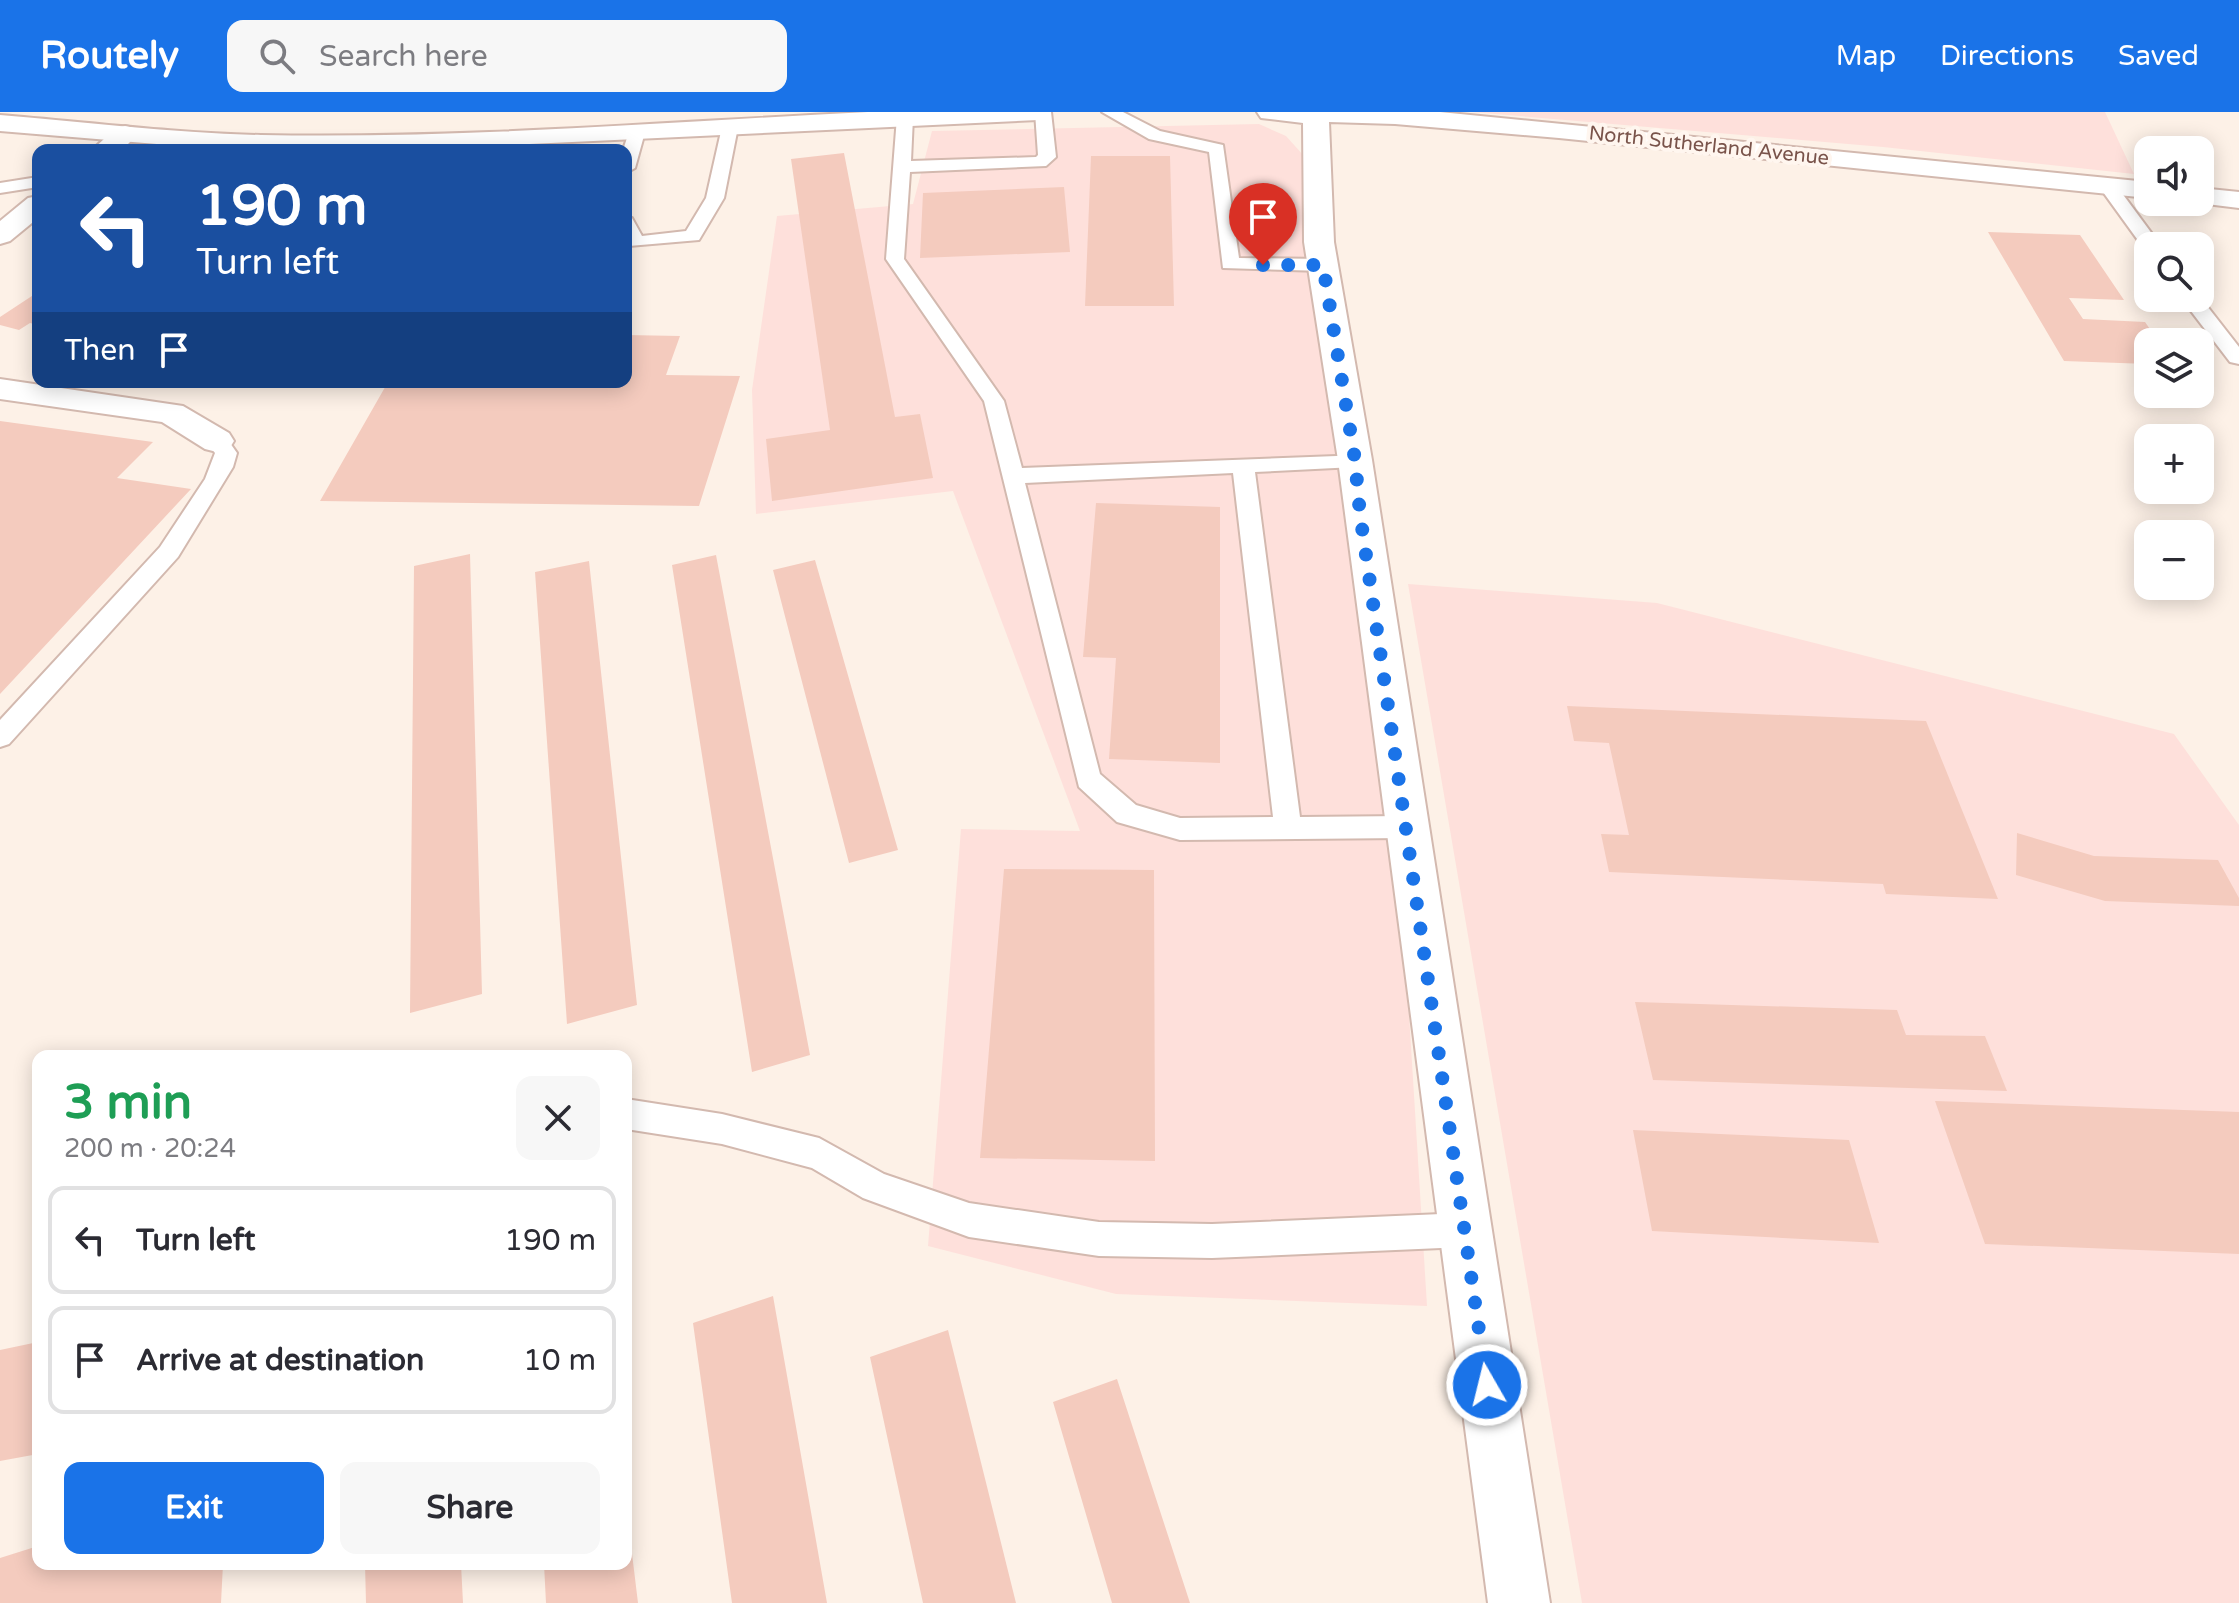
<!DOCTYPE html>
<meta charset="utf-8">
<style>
:root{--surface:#fff;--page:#f7f7f7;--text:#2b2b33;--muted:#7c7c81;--line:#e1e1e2;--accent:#1a73e8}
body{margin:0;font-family:"Varela Round",sans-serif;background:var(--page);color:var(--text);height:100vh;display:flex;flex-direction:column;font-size:30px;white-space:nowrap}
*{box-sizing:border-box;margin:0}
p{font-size:26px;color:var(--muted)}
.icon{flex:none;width:44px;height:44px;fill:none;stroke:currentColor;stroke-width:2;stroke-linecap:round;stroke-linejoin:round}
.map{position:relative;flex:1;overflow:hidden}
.drawer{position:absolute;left:32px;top:938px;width:600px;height:520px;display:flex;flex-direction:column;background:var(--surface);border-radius:16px;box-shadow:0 4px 20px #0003}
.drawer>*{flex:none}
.banner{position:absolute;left:32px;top:32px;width:600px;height:244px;border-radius:16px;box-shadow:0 4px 20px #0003;background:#1a4fa0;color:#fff;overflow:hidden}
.buttons{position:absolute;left:2134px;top:24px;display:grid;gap:16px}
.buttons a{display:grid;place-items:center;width:80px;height:80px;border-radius:16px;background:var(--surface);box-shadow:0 4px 20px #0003;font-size:40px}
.pin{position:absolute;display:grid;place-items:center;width:68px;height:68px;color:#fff;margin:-82px -34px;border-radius:50% 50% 50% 0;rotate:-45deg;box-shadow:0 0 8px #0007}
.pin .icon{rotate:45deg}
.me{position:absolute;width:88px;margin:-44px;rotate:352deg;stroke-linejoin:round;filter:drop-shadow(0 0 6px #0008)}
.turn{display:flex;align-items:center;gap:28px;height:168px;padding:0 32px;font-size:36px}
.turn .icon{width:104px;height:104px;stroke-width:2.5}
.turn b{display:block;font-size:56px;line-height:68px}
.then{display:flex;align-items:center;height:76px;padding:0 32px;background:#0003;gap:16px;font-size:30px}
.round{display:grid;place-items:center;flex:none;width:84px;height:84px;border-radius:16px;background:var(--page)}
.head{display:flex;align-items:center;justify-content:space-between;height:136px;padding:0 32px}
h1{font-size:48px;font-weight:700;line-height:60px;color:#1e9e55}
.button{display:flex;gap:16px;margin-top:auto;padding:16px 32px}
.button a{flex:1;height:92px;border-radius:16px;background:var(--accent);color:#fff;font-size:32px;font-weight:700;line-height:92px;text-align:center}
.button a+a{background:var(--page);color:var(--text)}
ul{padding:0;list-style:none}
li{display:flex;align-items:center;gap:24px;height:108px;margin:0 16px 12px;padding:0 16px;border:4px solid var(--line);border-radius:16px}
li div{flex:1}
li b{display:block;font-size:30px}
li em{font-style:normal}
header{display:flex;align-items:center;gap:48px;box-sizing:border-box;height:112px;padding:0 40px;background:var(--accent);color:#fff}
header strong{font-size:38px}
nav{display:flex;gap:44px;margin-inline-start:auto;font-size:28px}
.search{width:560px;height:72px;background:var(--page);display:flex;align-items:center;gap:20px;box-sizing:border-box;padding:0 28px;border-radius:16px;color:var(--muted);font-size:30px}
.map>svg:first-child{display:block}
.commercial{fill:#fee0db}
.building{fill:#f4cbbe}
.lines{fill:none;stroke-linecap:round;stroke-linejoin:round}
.service-casing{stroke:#d3b9af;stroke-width:4}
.minor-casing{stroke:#d3b9af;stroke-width:4}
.tertiary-casing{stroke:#d3b9af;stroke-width:4}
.service{fill:#fff;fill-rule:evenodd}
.minor{fill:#fff;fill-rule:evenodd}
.tertiary{fill:#fff;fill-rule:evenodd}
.route{stroke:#1a73e8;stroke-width:14;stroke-dasharray:0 25.2}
.labels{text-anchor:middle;stroke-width:8;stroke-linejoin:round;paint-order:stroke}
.far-street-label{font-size:20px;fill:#79534a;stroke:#fff6ef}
</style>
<header>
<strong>Routely</strong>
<div class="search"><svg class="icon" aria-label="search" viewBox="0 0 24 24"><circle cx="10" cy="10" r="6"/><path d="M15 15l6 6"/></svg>Search here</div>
<nav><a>Map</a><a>Directions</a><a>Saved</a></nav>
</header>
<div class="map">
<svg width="2239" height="1491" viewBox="0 0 2239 1491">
<rect width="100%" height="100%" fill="#fdf1e7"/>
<path class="commercial" d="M1472,0h633l29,62 -251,-27z
M1259,12l27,12 18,20 15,192 18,103 72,563 18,292 -311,-12 -188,-48 33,-417 119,2 -127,-340 -197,23 -4,-124 25,-174 136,-12 19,-73z
M1408,472l249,19 517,131 65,91v778h-657z"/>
<path class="building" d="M844,41l51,264 25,-3 13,64 -161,23 -6,-62 64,-9 -39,-271z
M1091,44h79l4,150h-89z
M1064,75l6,65 -150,6 3,-65z
M1988,120l92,3 44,65 -55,-2 14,21 62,3 14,20h-11v22l-84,-3z
M38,180v33l-8,-2 -11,7 -19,-5v-8z
M626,223l54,1 -14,39 74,1 -41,130 -379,-5 68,-119h238z
M0,309l153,21 -36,36 74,11 -191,205z
M1096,391l124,4v256l-111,-4 7,-101 -33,-1z
M470,442l12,440 -72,19 4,-447z
M716,443l94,500 -58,17 -80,-507z
M815,448l83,290 -49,13 -76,-293z
M589,449l48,444 -70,19 -32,-452z
M1567,594l359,15 72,178 -112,-5 -3,-10 -274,-12 -8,-38 28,1 -20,-92 -35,-2z
M2017,721l77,23 124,4 21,38v8l-134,-5 -89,-26z
M1004,757l150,1 1,291 -175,-3z
M1635,890l262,8 9,25 79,1 22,55 -354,-11z
M1935,989l304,11v142l-254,-10z
M1633,1018l216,10 30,103 -227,-12z
M773,1184l54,307h-95l-39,-280z
M948,1218l68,273h-93l-53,-246z
M38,1230v112l-38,7v-111z
M1117,1267l73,224h-78l-59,-201z
M626,1392l12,99h-92l-2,-39h82z
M38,1434v18h185l-2,39h-221v-45z
M365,1452h96l2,39h-97z"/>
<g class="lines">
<defs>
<path id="service" d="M905,0l8,5 -2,44 125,-4 2,-2 -3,-43h16l5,45 -10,9 -136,6 -6,87 100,142 18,67 341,-13 3,5 -3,5 -8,2 -100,5 45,345 105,-1 10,3 4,8 -4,8 -10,3 -225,2 -63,-18 -38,-35 -95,-386 -98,-142 11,-142zM1233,361l40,344 -93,1 -44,-13 -36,-31 -75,-291z
M1102,0h21l37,19 63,14 16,113 84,1 9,6 -9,6 -100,-3 -14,-116 -60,-13z
M730,10l8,5 -14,71 -25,42 -70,6 -3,-5v-24l6,1 10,18 44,-5 20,-33 16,-71z
M637,15l8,5 -10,36 -9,5v-23h-3l6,-18z
M38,65v10l-38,6v-10z
M2107,68l6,1 48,65h-13v5l-3,-1 -47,-65z
M2200,185l39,50v17l-9,-2 -49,-64z
M217,322l8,2 12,17 -4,14 -55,90 -169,187 -9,3v-27l160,-173 45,-68 10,-26 -9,-12 3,-5z
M626,987l96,15 97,24 65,36 85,29 130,19 113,2 252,-11 12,5 5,12 -5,12 -12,5 -252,11 -113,-2 -130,-19 -106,-39 -51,-30 -90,-24 -96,-15z"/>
<path id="minor" d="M125,14l9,2 4,6 -16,16h-30l24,-22z
M38,84v22l-28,23 -10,3v-23l28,-23z
M0,267l183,27 46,27 5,8 -5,8 -12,3 -12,-3 -43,-27 -162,-23z"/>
<path id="tertiary" d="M868,0h183l-4,6 -9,2 -636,30h-173l-229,-19v-16c87,7 173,18 261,20 202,4 405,-13 607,-23z
M1257,0h183l708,70v16l-589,-60 -164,-14 -66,-2 5,120 38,218 178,1143h-62l-150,-1143 -34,-218 -1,-119 -42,-5z
M2200,76l39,4v16l-49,-6h10z"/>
</defs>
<use href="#service" class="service-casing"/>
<use href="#minor" class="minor-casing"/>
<use href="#tertiary" class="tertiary-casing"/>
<use href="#service" class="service"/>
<use href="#minor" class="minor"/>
<use href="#tertiary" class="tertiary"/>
</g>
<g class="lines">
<path class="route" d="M1263,153h60l32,195 5,54 127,871"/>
</g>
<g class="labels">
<g class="far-street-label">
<text transform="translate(1709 33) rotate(6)" y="7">North Sutherland Avenue</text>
</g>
</g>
</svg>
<div class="buttons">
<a><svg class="icon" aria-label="sound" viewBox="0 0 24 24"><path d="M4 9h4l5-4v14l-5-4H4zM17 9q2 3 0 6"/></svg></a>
<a><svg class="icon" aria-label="search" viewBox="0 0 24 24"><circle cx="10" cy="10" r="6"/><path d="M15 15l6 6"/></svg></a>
<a><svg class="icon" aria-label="layers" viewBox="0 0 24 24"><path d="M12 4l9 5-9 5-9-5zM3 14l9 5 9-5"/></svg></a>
<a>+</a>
<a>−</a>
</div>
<div class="pin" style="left:1263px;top:153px;background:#d93025"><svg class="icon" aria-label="arrive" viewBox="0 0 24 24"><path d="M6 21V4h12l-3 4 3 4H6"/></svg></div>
<svg class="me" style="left:1487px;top:1273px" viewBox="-20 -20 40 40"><circle r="17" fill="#1a73e8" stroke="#fff" stroke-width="3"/><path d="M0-11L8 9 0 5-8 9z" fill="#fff"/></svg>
<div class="banner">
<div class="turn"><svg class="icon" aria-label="left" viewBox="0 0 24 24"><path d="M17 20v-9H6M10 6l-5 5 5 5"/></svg><div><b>190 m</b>Turn left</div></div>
<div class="then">Then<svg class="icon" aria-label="arrive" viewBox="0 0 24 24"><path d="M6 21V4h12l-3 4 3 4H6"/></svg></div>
</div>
<section class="drawer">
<div class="head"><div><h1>3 min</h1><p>200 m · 20:24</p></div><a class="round"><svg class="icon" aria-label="close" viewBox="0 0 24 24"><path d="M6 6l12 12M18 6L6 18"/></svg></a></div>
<ul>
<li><svg class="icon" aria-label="left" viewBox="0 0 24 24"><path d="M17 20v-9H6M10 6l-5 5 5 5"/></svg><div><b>Turn left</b></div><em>190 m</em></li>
<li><svg class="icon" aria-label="arrive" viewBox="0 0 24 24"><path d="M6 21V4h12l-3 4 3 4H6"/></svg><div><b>Arrive at destination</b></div><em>10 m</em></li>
</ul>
<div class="button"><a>Exit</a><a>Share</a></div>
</section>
</div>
